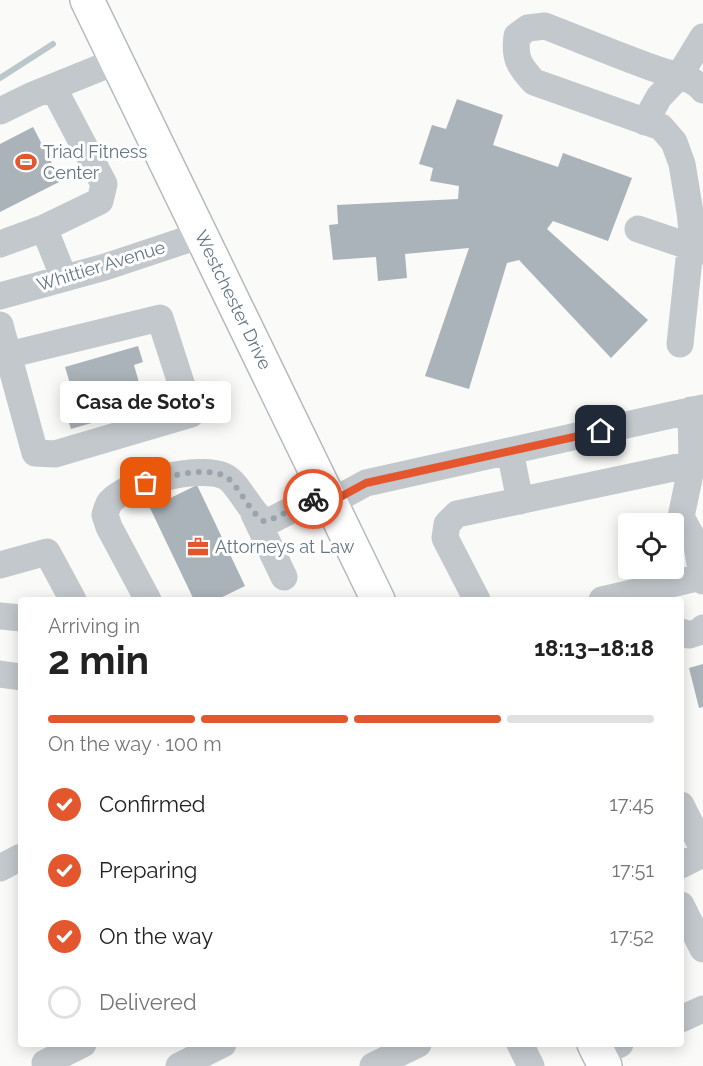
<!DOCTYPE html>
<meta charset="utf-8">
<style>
body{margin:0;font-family:Raleway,sans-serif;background:#f2f2f2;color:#222;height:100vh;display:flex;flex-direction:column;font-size:22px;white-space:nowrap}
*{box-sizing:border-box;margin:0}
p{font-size:20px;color:#767676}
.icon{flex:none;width:33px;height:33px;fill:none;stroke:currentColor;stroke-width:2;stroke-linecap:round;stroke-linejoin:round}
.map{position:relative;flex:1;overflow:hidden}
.panel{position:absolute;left:18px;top:597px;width:666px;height:450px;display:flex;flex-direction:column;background:#fff;border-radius:6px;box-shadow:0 3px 15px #0003}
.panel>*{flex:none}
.buttons{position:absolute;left:618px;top:513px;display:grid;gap:12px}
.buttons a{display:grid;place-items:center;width:66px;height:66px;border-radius:6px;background:#fff;box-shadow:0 3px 15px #0003;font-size:30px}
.pin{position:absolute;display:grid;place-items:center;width:51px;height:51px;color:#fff;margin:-26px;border-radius:12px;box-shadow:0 3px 9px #0006}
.courier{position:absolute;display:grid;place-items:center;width:60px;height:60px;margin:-30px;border:4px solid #e4572e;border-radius:50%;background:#fff;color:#222;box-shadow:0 2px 8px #0007}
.bubble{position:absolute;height:42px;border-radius:6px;background:#fff;box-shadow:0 3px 15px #0003;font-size:20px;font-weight:700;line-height:42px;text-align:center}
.overview em{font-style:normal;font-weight:700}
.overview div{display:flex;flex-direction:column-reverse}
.overview{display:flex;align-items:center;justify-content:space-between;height:102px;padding:0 30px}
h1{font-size:39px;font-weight:700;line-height:45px}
.bar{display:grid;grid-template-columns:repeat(4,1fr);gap:9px 6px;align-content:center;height:72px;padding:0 30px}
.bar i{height:8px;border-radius:4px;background:#e0e0e0}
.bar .active{background:#e4572e}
.bar p{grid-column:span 4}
ol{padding:0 30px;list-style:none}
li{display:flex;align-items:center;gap:18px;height:66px}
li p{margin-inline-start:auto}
li .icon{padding:6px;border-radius:50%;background:#e4572e;color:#fff;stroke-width:4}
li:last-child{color:#767676}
li i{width:33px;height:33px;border:3px solid #e0e0e0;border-radius:50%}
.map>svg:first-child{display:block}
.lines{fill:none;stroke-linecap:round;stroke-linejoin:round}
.stream{stroke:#bbc7cb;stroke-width:6}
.building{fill:#aab3b9}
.major-casing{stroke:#b5babe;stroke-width:36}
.minor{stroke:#c3c8cc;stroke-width:27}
.major{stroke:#fff;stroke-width:33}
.done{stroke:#99a4ac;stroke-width:6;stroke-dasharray:0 10.8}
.route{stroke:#e4572e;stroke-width:8}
.labels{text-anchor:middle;stroke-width:6;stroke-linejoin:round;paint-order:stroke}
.poi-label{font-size:18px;fill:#657683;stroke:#fff;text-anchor:start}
.street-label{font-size:18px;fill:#657683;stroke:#fff}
</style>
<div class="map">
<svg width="703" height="1066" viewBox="0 0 703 1066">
<rect width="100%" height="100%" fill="#fafaf8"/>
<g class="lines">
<path class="stream" d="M0 78 53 44"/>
</g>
<path class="building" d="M457 99 503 115 493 145 558 167 563 153 632 178 608 241 553 221 547 229 648 320 611 358 519 260 507 263 469 389 425 376 469 248 405 254 407 278 378 281 376 257 333 260 329 225 338 224 337 205 458 199 459 186 430 181 433 168 419 164 432 125 446 129Z
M33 127 61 181 0 212V144Z
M138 346 143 362 134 365 146 407 71 429 67 417 79 413 65 367Z
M197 485 245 586 216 600H194L150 508Z
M703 664V707L699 708 689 668Z"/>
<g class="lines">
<defs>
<path id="major" d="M87 0 378 600
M594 1044 605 1066"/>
</defs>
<use href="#major" class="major-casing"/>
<path class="minor" d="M0 111 33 95 117 61
M645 122 659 97 679 76 703 37
M44 228 100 201 104 184 53 87
M638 229 703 251
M0 244 44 228 64 278
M0 296 105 267 201 235
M0 325 35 453 55 454 191 414 160 318 8 355
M680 344 692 231 690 212 682 164 674 142 661 127 534 82C519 66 514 58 517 36L528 28 545 26C581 40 617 55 653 68 668 74 692 76 703 90
M691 410 692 464 681 517 697 546 703 581
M510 451 520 501
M331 502 366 483 703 408
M254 514 284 577
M0 565 47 552 73 600
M148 600 109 527 105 515C106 511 108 505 110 502 128 482 200 465 224 476 237 481 249 510 263 521H270L326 492
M477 600 445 538 447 524 457 514 692 464
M602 600 702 577
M0 616 21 618
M681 632 689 635 702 631 703 628
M0 674 21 677
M681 805 703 849
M681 865 703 854
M0 868 21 857
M681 905 703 949
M681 1019 703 1009
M520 1044 531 1066
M599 1054 620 1044
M46 1066 45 1063 83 1044
M179 1066 223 1044
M373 1066 418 1044"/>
<use href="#major" class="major"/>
</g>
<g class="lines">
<path class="done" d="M146 483C166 476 216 463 231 481 243 494 249 510 263 521L270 520 313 499"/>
<path class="route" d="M313 499 326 492 331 502 366 483 601 431"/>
</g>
<defs>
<symbol id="stadium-bare" viewBox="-9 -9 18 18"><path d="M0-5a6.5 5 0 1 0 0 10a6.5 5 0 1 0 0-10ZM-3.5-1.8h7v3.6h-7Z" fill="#e4572e" stroke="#fff" stroke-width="2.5" paint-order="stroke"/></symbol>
<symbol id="office-bare" viewBox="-9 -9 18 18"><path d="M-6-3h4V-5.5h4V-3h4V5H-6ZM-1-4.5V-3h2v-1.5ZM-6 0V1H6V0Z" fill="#e4572e" stroke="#fff" stroke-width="2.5" paint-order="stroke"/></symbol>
</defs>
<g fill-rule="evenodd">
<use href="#stadium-bare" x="11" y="147" width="30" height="30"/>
<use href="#office-bare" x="183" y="532" width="30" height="30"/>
</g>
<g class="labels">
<g class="poi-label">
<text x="43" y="158">Triad Fitness<tspan x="43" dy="21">Center</tspan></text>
<text x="215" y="553">Attorneys at Law</text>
</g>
<g class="street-label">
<text transform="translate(101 266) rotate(-17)" y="6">Whittier Avenue</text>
<text transform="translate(233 300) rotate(64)" y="6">Westchester Drive</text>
</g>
</g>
</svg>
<div class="buttons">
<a><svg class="icon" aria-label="locate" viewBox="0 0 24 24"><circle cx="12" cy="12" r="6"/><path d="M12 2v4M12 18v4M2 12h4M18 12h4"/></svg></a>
</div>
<div class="pin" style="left:146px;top:483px;background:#ea580c"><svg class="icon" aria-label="bag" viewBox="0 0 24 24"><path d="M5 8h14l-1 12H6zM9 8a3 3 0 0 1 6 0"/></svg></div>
<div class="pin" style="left:601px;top:431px;background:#1f2937"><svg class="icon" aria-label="home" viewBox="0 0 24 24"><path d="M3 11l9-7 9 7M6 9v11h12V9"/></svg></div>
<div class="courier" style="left:313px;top:499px"><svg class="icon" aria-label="bike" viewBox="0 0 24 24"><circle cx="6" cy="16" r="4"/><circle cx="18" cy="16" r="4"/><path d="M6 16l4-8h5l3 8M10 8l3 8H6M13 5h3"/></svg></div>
<div class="bubble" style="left:60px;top:381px;width:171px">Casa de Soto's</div>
<section class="panel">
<div class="overview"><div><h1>2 min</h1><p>Arriving in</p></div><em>18:13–18:18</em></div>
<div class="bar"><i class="active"></i><i class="active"></i><i class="active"></i><i></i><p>On the way · 100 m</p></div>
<ol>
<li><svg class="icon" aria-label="check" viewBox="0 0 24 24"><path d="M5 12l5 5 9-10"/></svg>Confirmed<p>17:45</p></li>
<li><svg class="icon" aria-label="check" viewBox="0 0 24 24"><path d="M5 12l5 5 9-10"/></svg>Preparing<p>17:51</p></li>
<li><svg class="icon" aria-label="check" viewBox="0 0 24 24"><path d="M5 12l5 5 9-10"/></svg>On the way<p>17:52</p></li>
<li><i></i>Delivered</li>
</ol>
</section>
</div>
